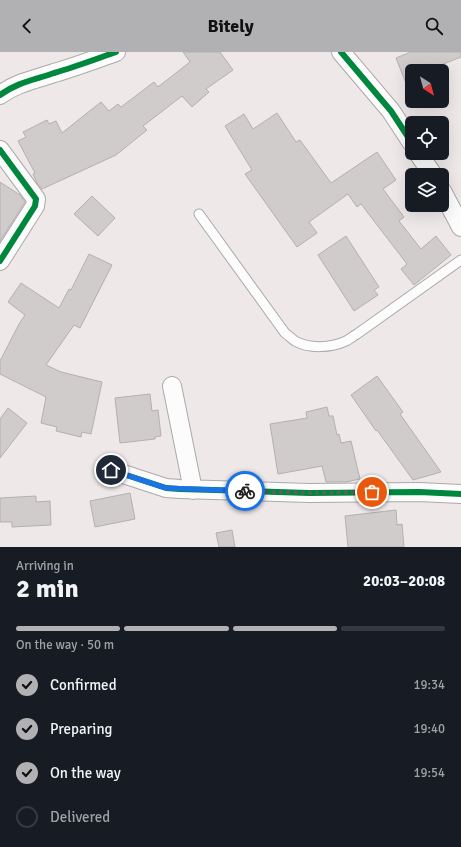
<!DOCTYPE html>
<meta charset="utf-8">
<style>
body{margin:0;font-family:Signika,sans-serif;background:#20242c;color:#f1f3f6;height:100vh;display:flex;flex-direction:column;font-size:15px;white-space:nowrap}
*{box-sizing:border-box;margin:0}
p{font-size:13px;color:#9ea1a6}
.icon{flex:none;width:22px;height:22px;fill:none;stroke:currentColor;stroke-width:2;stroke-linecap:round;stroke-linejoin:round}
.map{position:relative;height:495px;overflow:hidden}
.panel{display:flex;flex-direction:column;background:#171b24;flex:1}
.panel>*{flex:none}
.needle{width:26px;rotate:144deg}
.tools{position:absolute;left:405px;top:12px;display:grid;gap:8px}
.tools a{display:grid;place-items:center;width:44px;height:44px;border-radius:6px;background:#171b24;box-shadow:0 4px 16px #0002;font-size:20px}
.pin{position:absolute;display:grid;place-items:center;width:34px;height:34px;color:#fff;margin:-17px;border:2px solid #fff;border-radius:50%;box-shadow:0 1px 4px #0007}
.courier{position:absolute;display:grid;place-items:center;width:40px;height:40px;margin:-20px;border:3px solid #1a73e8;border-radius:50%;background:#fff;color:#222;box-shadow:0 1px 5px #0007}
.overview em{font-style:normal;font-weight:800}
.overview div{display:flex;flex-direction:column-reverse}
.overview{display:flex;align-items:center;justify-content:space-between;height:68px;padding:0 16px}
h1{font-size:26px;font-weight:800;line-height:30px}
.bar{display:grid;grid-template-columns:repeat(4,1fr);gap:6px 4px;align-content:center;height:48px;padding:0 16px}
.bar i{height:5px;border-radius:3px;background:#363941}
.bar .active{background:#b1b0b2}
.bar p{grid-column:span 4}
ol{padding:0 16px;list-style:none}
li{display:flex;align-items:center;gap:12px;height:44px}
li p{margin-inline-start:auto}
li .icon{padding:4px;border-radius:50%;background:#b1b0b2;color:#111;stroke-width:4}
li:last-child{color:#9ea1a6}
li i{width:22px;height:22px;border:2px solid #363941;border-radius:50%}
header{display:flex;justify-content:space-between;align-items:center;height:52px;padding:0 16px;background:#b1b0b2;color:#111;font-size:18px;font-weight:800}
.map>svg:first-child{display:block}
.building{fill:#d1cccc;stroke:#b5b0b0}
.lines{fill:none;stroke-linecap:round;stroke-linejoin:round}
.service-casing{stroke:#ada9a9;stroke-width:11}
.minor-casing{stroke:#ada9a9;stroke-width:20}
.service{stroke:#fcfcfc;stroke-width:9}
.minor{stroke:#fcfcfc;stroke-width:18}
.cycleway-casing{stroke:#fff;stroke-width:8}
.cycleway{stroke:#00873e;stroke-width:6}
.done{stroke:#625d5e;stroke-width:4;stroke-dasharray:0 7.2}
.route{stroke:#1a73e8;stroke-width:5}
</style>
<header><svg class="icon" aria-label="back" viewBox="0 0 24 24"><path d="M15 5l-7 7 7 7"/></svg>Bitely<svg class="icon" aria-label="search" viewBox="0 0 24 24"><circle cx="10" cy="10" r="6"/><path d="M15 15l6 6"/></svg></header>
<div class="map">
<svg width="461" height="495" viewBox="0 0 461 495">
<rect width="100%" height="100%" fill="#eee8e9"/>
<path class="building" d="M183 0H220L233 18 206 37 209 40 192 55 182 44 143 74 147 78 116 103 42 137 37 131 33 122 35 121 18 89 26 85 23 80 47 68 49 72 56 69 62 81 101 50 109 59 118 52 121 55 154 30 158 35 190 10Z
M411 0H461V5L426 19H412V44H411L396 6Z
M277 61 296 90 300 88 331 131 377 100 396 128 383 137 404 165 399 169 421 197 436 184 451 203 414 233 401 217 407 212 361 152 357 155 348 142 309 170 317 181 297 195 245 122 252 118 225 74 244 62 253 77Z
M0 130 20 143 25 150 0 189Z
M92 144 115 166 98 184 74 162Z
M346 184 379 235 374 238 378 243 354 259 318 203Z
M89 202 112 213 80 276 74 273 46 313 61 320 102 330 91 382 82 380 81 385 56 379 57 375 41 371 46 345 0 322V309L19 272 25 263 8 250 21 231 59 256 69 237 71 238Z
M377 324 403 360 400 362 441 420 413 428 377 378 376 379 351 343Z
M150 342 152 359 158 358 161 384 155 385V387L120 391 115 346Z
M327 355 329 364H333L337 383 339 382 341 391 351 389 360 427 346 430H326L322 414 278 422 270 372 307 366 306 360Z
M8 356 27 371 0 406V367Z
M130 441 135 467 95 475 90 449Z
M36 444V450L50 449 51 473 12 475V470H0V446Z
M396 458 397 473 402 472 404 495H348L345 464Z
M232 478 235 495H219L216 481Z"/>
<g class="lines">
<defs>
<path id="service" d="M199 162 285 281C288 283 291 286 295 289 309 297 331 296 346 289 350 287 353 284 357 282L461 208"/>
<path id="minor" d="M341 0 391 59 412 91
M0 43C18 30 34 28 54 21 75 15 96 7 116 0
M0 98 36 147 35 154 0 209
M418 101 433 123
M442 139 461 175
M172 334 193 438
M111 418 166 436 180 437 309 441 419 440 461 442"/>
</defs>
<use href="#service" class="service-casing"/>
<use href="#minor" class="minor-casing"/>
<use href="#service" class="service"/>
<use href="#minor" class="minor"/>
<defs>
<path id="cycleway" d="M341 0 391 59 412 91
M0 43C18 30 34 28 54 21 75 15 96 7 116 0
M0 98 36 147 35 154 0 209
M111 418 166 436 180 437 309 441 419 440 461 442"/>
</defs>
<use href="#cycleway" class="cycleway-casing"/>
<use href="#cycleway" class="cycleway"/>
</g>
<g class="lines">
<path class="done" d="M245 439 309 441 372 440"/>
<path class="route" d="M111 418 166 436 245 439"/>
</g>
</svg>
<div class="tools">
<a><svg class="needle" viewBox="-14 -14 28 28"><path d="M0-13l5 13h-10z" fill="#e53935"/><path d="M0 13l5-13h-10z" fill="#9ea1a6"/></svg></a>
<a><svg class="icon" aria-label="locate" viewBox="0 0 24 24"><circle cx="12" cy="12" r="6"/><path d="M12 2v4M12 18v4M2 12h4M18 12h4"/></svg></a>
<a><svg class="icon" aria-label="layers" viewBox="0 0 24 24"><path d="M12 4l9 5-9 5-9-5zM3 14l9 5 9-5"/></svg></a>
</div>
<div class="pin" style="left:372px;top:440px;background:#ea580c"><svg class="icon" aria-label="bag" viewBox="0 0 24 24"><path d="M5 8h14l-1 12H6zM9 8a3 3 0 0 1 6 0"/></svg></div>
<div class="pin" style="left:111px;top:418px;background:#1f2937"><svg class="icon" aria-label="home" viewBox="0 0 24 24"><path d="M3 11l9-7 9 7M6 9v11h12V9"/></svg></div>
<div class="courier" style="left:245px;top:439px"><svg class="icon" aria-label="bike" viewBox="0 0 24 24"><circle cx="6" cy="16" r="4"/><circle cx="18" cy="16" r="4"/><path d="M6 16l4-8h5l3 8M10 8l3 8H6M13 5h3"/></svg></div>
</div>
<section class="panel">
<div class="overview"><div><h1>2 min</h1><p>Arriving in</p></div><em>20:03–20:08</em></div>
<div class="bar"><i class="active"></i><i class="active"></i><i class="active"></i><i></i><p>On the way · 50 m</p></div>
<ol>
<li><svg class="icon" aria-label="check" viewBox="0 0 24 24"><path d="M5 12l5 5 9-10"/></svg>Confirmed<p>19:34</p></li>
<li><svg class="icon" aria-label="check" viewBox="0 0 24 24"><path d="M5 12l5 5 9-10"/></svg>Preparing<p>19:40</p></li>
<li><svg class="icon" aria-label="check" viewBox="0 0 24 24"><path d="M5 12l5 5 9-10"/></svg>On the way<p>19:54</p></li>
<li><i></i>Delivered</li>
</ol>
</section>
